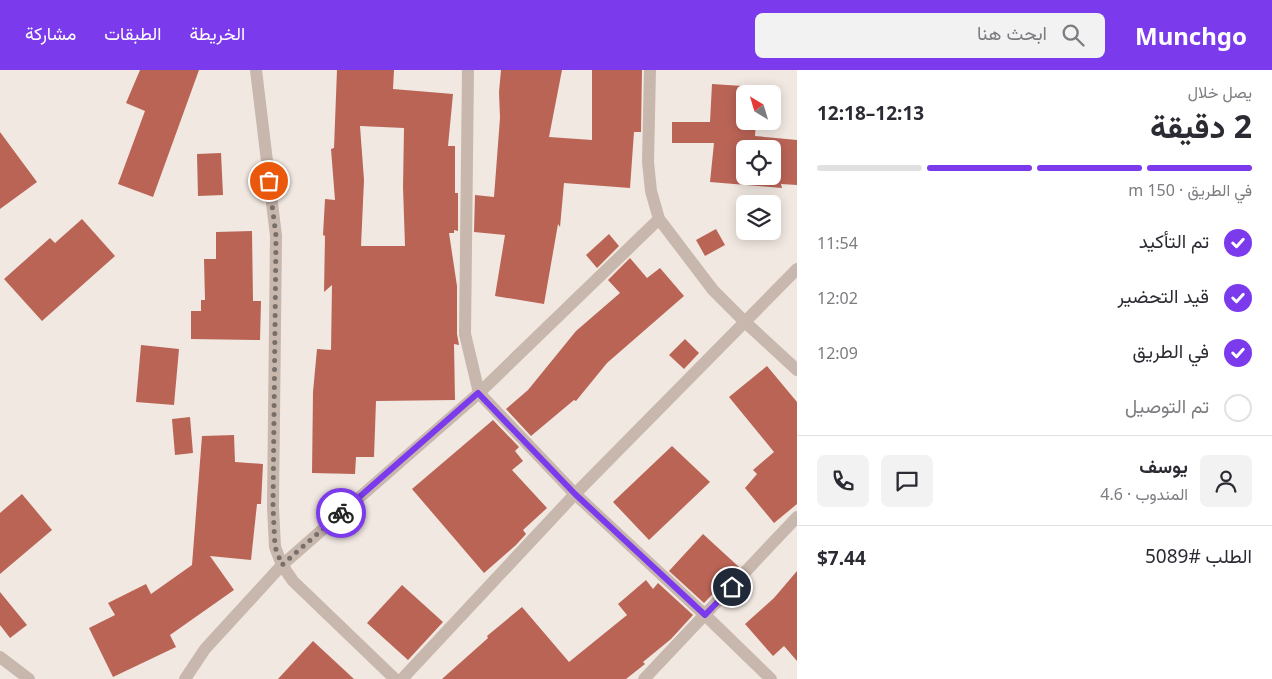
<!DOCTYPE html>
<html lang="ar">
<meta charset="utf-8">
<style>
body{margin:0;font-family:"Noto Sans",Vazirmatn,sans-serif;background:#f2f2f3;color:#2b2b33;direction:rtl;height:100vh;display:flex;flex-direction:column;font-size:19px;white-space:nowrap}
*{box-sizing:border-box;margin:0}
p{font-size:16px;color:#7c7c81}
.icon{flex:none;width:28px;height:28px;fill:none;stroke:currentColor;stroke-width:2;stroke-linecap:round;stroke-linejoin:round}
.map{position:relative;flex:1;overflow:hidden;direction:ltr}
.drawer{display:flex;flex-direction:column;background:#fff;width:475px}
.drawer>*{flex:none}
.needle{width:32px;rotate:322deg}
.fabs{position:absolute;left:736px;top:15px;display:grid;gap:10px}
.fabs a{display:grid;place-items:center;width:45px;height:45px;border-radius:8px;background:#fff;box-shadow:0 2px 12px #0003;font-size:25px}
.pin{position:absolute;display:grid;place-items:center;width:42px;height:42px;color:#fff;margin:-21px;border:2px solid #fff;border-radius:50%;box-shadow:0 1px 5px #0007}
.courier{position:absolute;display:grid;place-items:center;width:50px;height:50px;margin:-25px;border:4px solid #7c3aed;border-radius:50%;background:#fff;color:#222;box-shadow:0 1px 6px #0007}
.summary em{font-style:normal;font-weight:700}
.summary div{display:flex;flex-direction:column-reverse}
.summary{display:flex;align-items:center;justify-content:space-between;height:85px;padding:0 20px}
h1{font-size:32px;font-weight:700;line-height:38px}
.bar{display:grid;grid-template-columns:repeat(4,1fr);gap:8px 5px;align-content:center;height:60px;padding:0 20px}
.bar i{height:6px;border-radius:4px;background:#e1e1e2}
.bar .active{background:#7c3aed}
.bar p{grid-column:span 4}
.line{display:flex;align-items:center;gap:12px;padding:0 20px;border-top:1px solid #e1e1e2}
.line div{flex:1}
.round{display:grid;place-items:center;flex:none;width:52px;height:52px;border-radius:8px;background:#f2f2f3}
ol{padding:0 20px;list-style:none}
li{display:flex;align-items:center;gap:15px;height:55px}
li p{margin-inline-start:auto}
li .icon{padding:5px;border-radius:50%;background:#7c3aed;color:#fff;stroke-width:4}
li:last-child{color:#7c7c81}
li i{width:28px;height:28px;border:2px solid #e1e1e2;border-radius:50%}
header{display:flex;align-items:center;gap:30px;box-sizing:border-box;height:70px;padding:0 25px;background:#7c3aed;color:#fff}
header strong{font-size:24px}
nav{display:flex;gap:28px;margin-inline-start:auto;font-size:18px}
.search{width:350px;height:45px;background:#f2f2f3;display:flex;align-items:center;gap:12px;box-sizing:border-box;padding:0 18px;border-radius:8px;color:#7c7c81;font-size:19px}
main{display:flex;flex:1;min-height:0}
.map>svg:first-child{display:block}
.building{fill:#ba6456;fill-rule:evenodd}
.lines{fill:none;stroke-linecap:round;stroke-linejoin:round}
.minor{stroke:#c8b7ad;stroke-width:12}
.done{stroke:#786f6b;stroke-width:5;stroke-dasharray:0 9}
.route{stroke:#7c3aed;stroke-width:6}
</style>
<header>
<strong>Munchgo</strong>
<div class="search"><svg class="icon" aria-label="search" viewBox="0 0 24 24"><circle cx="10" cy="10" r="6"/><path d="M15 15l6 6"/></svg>ابحث هنا</div>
<nav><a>الخريطة</a><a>الطبقات</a><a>مشاركة</a></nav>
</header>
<main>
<section class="drawer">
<div class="summary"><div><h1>2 دقيقة</h1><p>يصل خلال</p></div><em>12:13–12:18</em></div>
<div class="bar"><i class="active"></i><i class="active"></i><i class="active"></i><i></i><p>في الطريق · 150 m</p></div>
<ol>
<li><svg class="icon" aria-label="check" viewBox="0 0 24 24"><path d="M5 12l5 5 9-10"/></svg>تم التأكيد<p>11:54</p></li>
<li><svg class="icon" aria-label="check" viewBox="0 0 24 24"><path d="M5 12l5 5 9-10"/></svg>قيد التحضير<p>12:02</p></li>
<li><svg class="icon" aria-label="check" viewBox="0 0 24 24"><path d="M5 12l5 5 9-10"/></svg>في الطريق<p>12:09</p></li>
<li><i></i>تم التوصيل</li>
</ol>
<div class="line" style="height:90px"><a class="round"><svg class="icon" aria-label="person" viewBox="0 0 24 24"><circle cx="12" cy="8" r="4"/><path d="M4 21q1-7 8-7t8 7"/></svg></a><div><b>يوسف</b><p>المندوب · 4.6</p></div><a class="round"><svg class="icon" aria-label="chat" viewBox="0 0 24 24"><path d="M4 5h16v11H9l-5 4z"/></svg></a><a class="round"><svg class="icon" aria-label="phone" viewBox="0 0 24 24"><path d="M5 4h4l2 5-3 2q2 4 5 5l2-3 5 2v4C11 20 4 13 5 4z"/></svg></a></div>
<div class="line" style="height:65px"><div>الطلب #5089</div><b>$7.44</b></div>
</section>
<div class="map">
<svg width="797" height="609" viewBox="0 0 797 609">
<rect width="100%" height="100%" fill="#f1e8e1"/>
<path class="building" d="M140 0H199L153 127 118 114 145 41 126 33Z
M337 0H394L393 19 453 24 448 76H455V123H458V161L454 160V163H449L457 216V264L459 275 454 274 455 330 376 331 374 387H356L355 404 312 403 313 322 317 279 331 280 332 215 324 222 325 166 323 165 325 129 335 130 331 79 334 78ZM360 56 404 58 403 117 405 176H361L364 110Z
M501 0H562L549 67 592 70V0H642L641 62H634L630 118 564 113 560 157 558 154 544 234 495 226 505 165 474 162 475 125 494 127 500 48 499 22Z
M712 14 758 17V24H745V51H756L755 66 797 70V115L781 114 782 118 710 112 714 73H672V52H710ZM745 79H772V106H745Z
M0 62 37 112 0 139Z
M221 83 223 125 198 126 197 84Z
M82 149 115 186 42 251 4 209 50 168 55 173Z
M716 159 725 175 705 186 696 170Z
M252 161 253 231H261L260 270 191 269V241H201V230H205L204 189H216V162Z
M609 164 619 176 597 198 586 185Z
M630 188 647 208 660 198 684 226 607 293 576 331 574 330 531 366 506 339 528 320 576 261 620 223 608 210Z
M685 269 699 283 684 299 669 285Z
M141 275 179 279 174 335 136 332Z
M767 296 797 332V434L774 453 745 418 757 404 753 400 774 382 729 327Z
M190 347 193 383 175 385 172 349Z
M493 350 519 377 515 381 523 391 512 400 547 438 523 460 526 464 516 475 484 503 412 419Z
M234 365 235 392 263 394 261 434H257L251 490 210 486 234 520 170 565 176 577 113 607 89 558 115 545 108 533 146 514 151 524 192 495 202 366Z
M672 376 710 412 649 470 613 432Z
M22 424 52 460 0 504V443Z
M703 464 739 497 704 533 669 501Z
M797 501V591L784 576 773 586 745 554 774 528Z
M646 510 653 519 658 513 693 545 671 569 643 592 645 594 626 609H442L488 568 487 566 522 537 569 592 627 545 618 534Z
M402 515 443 552 408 590 367 553Z
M0 522 27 555 10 568 0 555Z
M313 571 354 609H278Z"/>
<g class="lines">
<path class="minor" d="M256 0 276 166 273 437 275 477 282 495 293 511 395 609
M468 0 465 264 479 323 575 424 705 545 771 609
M650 0 648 92 651 121 659 149 713 220 745 252 797 300
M0 587 29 609
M185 609 205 579 282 495 479 323 659 149
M402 609 575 424 797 199
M644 609 797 447"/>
</g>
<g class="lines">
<path class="done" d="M269 111 276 166 273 437 275 477 282 495 341 443"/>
<path class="route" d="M341 443 478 323 575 424 705 545 732 517"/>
</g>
</svg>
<div class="fabs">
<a><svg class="needle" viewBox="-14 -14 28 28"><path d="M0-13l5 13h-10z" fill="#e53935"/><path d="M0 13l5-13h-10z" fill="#7c7c81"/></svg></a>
<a><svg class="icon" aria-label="locate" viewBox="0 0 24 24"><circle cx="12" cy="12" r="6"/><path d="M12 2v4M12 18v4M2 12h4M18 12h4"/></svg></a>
<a><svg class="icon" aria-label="layers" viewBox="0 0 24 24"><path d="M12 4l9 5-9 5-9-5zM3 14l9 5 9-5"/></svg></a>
</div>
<div class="pin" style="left:269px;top:111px;background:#ea580c"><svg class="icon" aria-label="bag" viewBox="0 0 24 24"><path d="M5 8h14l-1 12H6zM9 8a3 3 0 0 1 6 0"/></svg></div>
<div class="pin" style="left:732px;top:517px;background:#1f2937"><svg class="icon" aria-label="home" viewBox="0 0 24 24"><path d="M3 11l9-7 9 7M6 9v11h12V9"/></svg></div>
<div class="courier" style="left:341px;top:443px"><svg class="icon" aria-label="bike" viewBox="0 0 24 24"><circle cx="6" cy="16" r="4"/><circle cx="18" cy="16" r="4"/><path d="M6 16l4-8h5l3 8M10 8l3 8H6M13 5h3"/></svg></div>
</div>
</main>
